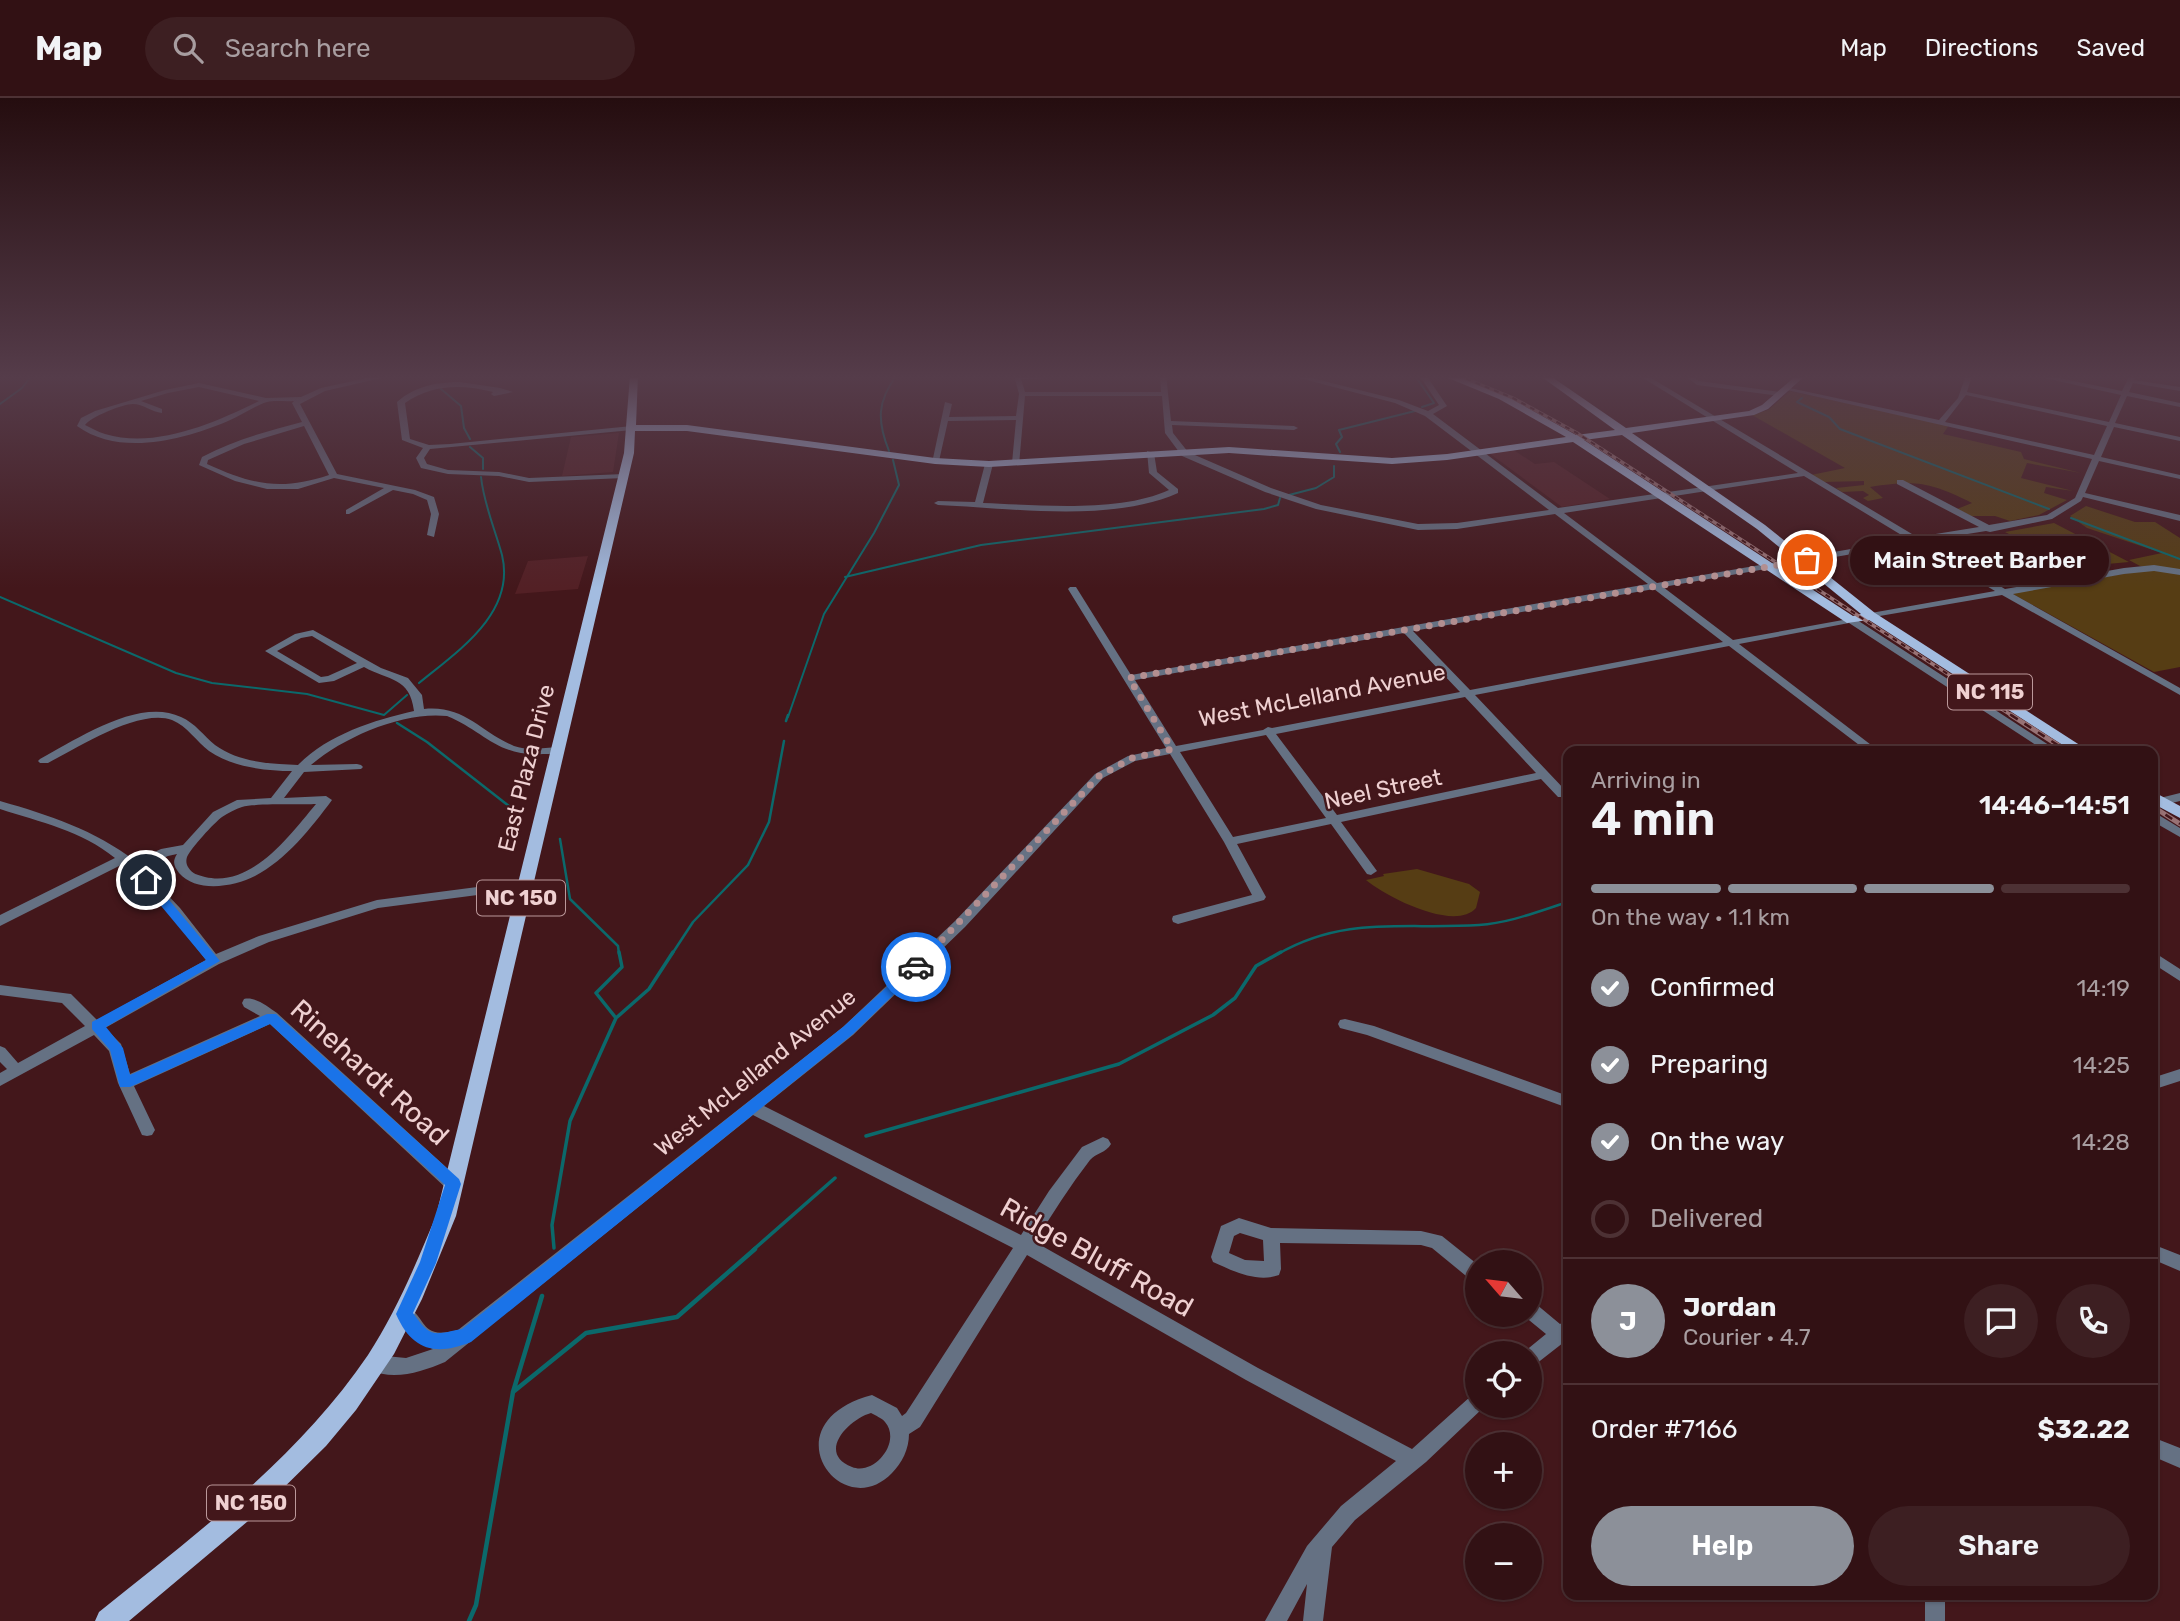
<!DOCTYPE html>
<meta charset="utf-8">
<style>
body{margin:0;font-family:Rubik,sans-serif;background:#3d1f22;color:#f1f3f6;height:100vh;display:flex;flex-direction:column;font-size:26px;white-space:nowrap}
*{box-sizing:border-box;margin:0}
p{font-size:23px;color:#a89da0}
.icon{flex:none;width:38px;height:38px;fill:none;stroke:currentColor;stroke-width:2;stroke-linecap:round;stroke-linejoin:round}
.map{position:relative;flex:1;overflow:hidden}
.drawer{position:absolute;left:1563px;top:648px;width:595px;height:854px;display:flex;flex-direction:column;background:#321114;border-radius:14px;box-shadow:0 2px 5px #0004,0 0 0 2px #4d3134}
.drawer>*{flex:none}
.needle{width:46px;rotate:298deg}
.controls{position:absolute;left:1465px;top:1152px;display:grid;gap:14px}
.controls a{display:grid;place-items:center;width:77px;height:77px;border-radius:50%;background:#321114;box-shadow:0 2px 5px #0004,0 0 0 2px #4d3134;font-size:35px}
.pin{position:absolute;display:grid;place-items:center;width:60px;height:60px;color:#fff;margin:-30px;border:4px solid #fff;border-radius:50%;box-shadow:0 2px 7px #0007}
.courier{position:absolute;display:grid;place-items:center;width:70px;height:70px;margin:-35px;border:5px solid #1a73e8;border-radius:50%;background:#fff;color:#222;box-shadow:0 2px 9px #0007}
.bubble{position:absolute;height:49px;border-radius:24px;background:#321114;box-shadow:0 2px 5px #0004,0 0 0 2px #4d3134;font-size:23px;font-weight:600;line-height:49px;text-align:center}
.headline em{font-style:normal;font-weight:600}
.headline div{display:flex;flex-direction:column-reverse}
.headline{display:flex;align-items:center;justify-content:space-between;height:119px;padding:0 28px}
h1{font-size:46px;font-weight:600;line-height:52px}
.bar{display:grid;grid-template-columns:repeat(4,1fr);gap:10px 7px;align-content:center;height:84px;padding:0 28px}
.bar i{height:9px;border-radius:5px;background:#4d3134}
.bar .selected{background:#8c9099}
.bar p{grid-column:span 4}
.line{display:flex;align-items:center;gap:18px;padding:0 28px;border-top:2px solid #4d3134}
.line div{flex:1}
.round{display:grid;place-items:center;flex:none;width:74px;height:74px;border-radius:37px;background:#3d1f22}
ol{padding:0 28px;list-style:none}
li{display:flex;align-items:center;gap:21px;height:77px}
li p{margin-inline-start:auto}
li .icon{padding:7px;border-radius:50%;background:#8c9099;color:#fff;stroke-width:4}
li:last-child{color:#a89da0}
li i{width:38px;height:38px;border:4px solid #4d3134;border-radius:50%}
.action{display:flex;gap:14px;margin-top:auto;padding:14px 28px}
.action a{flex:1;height:80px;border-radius:42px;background:#8c9099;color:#fff;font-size:28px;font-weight:600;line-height:80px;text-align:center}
.action a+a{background:#3d1f22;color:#f1f3f6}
header{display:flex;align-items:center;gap:42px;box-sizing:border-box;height:98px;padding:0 35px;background:#321114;border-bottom:2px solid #4d3134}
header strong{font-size:33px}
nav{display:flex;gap:38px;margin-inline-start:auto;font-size:24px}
.search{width:490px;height:63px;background:#3d1f22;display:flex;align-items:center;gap:18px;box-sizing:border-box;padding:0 24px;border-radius:38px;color:#a89da0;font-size:26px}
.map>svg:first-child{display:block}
.built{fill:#532025}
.green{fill:#563d14}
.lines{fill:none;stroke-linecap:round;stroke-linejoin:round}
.stream-far3{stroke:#0b696b;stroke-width:2}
.stream-far2{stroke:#0b696b;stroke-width:2.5}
.stream-far1{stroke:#0b696b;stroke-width:3.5}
.stream{stroke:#0b696b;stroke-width:4.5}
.minor{fill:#657183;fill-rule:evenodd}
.major{fill:#a3bce0;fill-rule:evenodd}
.rail-far1-casing{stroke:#987275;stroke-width:3.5}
.rail-casing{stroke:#987275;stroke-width:5}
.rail-far1{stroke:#43171b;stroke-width:2;stroke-dasharray:5;stroke-linecap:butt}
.rail{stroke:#43171b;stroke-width:2.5;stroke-dasharray:8;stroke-linecap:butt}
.route{fill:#1a73e8}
.done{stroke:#b38f91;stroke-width:7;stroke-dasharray:0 12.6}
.labels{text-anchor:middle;stroke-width:5;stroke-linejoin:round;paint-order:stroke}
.shield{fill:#43171b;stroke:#bb989a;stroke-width:2}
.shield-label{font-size:21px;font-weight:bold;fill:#efd0d1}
.street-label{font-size:23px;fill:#efd0d1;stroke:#43171b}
.near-street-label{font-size:28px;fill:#efd0d1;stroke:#43171b}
</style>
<header>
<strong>Map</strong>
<div class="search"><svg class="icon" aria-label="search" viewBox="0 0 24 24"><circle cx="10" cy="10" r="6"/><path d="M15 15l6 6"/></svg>Search here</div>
<nav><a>Map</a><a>Directions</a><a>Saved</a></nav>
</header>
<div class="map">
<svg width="2180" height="1523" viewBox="0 0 2180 1523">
<rect width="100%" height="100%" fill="#43171b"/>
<path class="built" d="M619 335 613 374 562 378 571 339Z
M1512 351 1535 366 1554 364 1610 401 1562 409 1489 355Z
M588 458 578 491 515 496 528 463Z"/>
<path class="green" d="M1790 293 1949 327 1943 336 2021 354 2024 361 2081 375 2027 365 2021 380 2073 393 2046 389 2044 395 2067 402 2039 417 2010 423 1995 418H1971L1957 411 1972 405C1929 384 1917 382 1870 389L1883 400 1868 403 1863 400 1869 397 1863 393 1842 394 1836 390 1864 387V383L1823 384 1811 377 1845 370 1752 317 1768 312Z
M2086 408 2135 424H2155L2180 440V472L2140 468 2129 462 2162 455 2087 430 2070 418Z
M2054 425 2129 464 2074 469 2005 434Z
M2158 472 2180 476V569L2154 574 2011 495 2140 473Z
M1417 771 1469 786 1480 794 1476 810C1455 834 1386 799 1366 782L1384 778 1383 776Z"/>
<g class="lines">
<path class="stream-far3" d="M1418 282 1434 305 1422 309
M441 291 461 308 464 330 470 341
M1802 300 1797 304 1829 319 1840 331 2049 411
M0 306 22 290 32 277
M470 349 483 360V371
M889 353C877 323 877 303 897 277
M1340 354 1336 346 1342 339 1339 332 1415 313
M1289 397 1316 390 1334 379V368
M2071 420 2180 461
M845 479 981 447 1264 411 1278 407 1280 400
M0 499 176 575 212 585 307 596 384 617 407 597
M419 585C458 553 516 515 502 457 495 431 484 407 481 379
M788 619 824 516 874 435 899 387 893 362"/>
<path class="stream-far2" d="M786 623 788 617
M397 625 427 644 519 716
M560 741 570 801 618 848 619 856
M672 856 693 824 748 767 769 724 784 643
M1278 856C1346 817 1405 832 1479 827 1510 825 1539 813 1568 804"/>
<path class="stream-far1" d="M616 920 596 895 622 869 619 854
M866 1038 1119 966 1213 917 1235 900 1256 868 1281 854
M554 1150 552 1127 570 1023 616 920 649 891 673 854
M753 1152 835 1080"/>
<path class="stream" d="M513 1294 586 1235 677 1219 755 1151
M469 1523 476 1507 513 1294 542 1198"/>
<path class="minor" d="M380 277H394L325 293 300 306 337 376 415 392 434 399 439 416 434 439 427 437 431 416 427 402 413 396 393 392 349 416H346V412L384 390 334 380 298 391H267L235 383 199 367 202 359C234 342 268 333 302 324L292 305 294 303C286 304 275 302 267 304 254 308 241 318 228 323 183 342 120 359 77 328L81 320 95 313 165 292 199 285 266 300 301 299 321 290ZM199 289 259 303C214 325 156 351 105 336 98 334 92 330 85 327 91 319 122 306 133 306 143 306 152 314 162 315V311L141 303 168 295ZM304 328 329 377C281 393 253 387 207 366L208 362 244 346Z
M1014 277H1093L1090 279 1021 281 1025 294H1161L1160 277H1166L1171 323 1294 328 1298 330 1294 332 1172 327 1173 335 1188 354 1271 390 1321 407 1418 426 1457 425 1549 412 1425 318 1395 305 1288 277H1300L1399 302 1428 313 1439 307 1419 277H1426L1447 308 1433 316 1558 410 1798 375 1638 277H1646L1917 439 1979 429 1897 386V382H1903L1989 427 2047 417 2075 400 2092 361 1787 292 1784 290 1785 289 1939 322 1958 300 1966 277H1972L1967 294 2109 324 2121 297 2031 277H2045L2122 293 2130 277H2136L2134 282 2180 289V293L2133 285 2129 294 2180 305V309L2127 298 2115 325 2180 339V343L2114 329 2101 359 2180 377V381L2099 363 2085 395 2180 417V423L2083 399 2081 403 2052 421 1990 434 1986 433 1924 443 2005 491 2124 470 2154 467 2180 471V477L2154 473 2124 476 2013 496 2180 590V597L2002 497 1868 520V516L1871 515 1995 493 1915 445 1663 489 1733 542 1854 520 2058 653H2045L1849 525 1739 546 1879 653H1867L1729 548 1475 597 1566 693 1568 696 1566 699H1558L1541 681 1341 724 1377 773 1371 777 1367 776 1331 726 1237 746 1266 799 1264 802 1178 826 1173 824 1172 821 1173 818 1252 797 1224 744 1170 656 1135 663 1103 680 965 829 853 937 764 1008 1021 1137 1049 1093 1082 1049 1103 1039 1108 1041 1111 1046C1106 1055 1096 1055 1090 1062 1070 1088 1052 1116 1035 1144L1258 1270 1412 1351 1471 1298 1477 1295V1307H1485L1483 1310 1426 1364 1355 1422 1332 1449 1323 1523H1303L1307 1486 1287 1523H1265L1307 1448 1341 1408 1396 1363 1246 1282 1027 1157 920 1329 909 1336C909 1351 902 1365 892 1375 841 1428 767 1325 872 1297L897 1310 902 1318 906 1315 1013 1150 753 1017 445 1264C421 1274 395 1283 369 1272L366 1266 369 1260 375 1257 406 1260 433 1251C416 1244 403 1234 395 1216L398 1210 404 1208C429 1217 417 1243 458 1232L843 929 955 823 1095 676 1128 658 1166 650 1068 491 1070 489H1076L1131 577 1648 486 1555 416 1457 431 1418 432 1316 411 1265 394 1182 358 1165 335 1162 298H1025L1019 367 1012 365 1016 322 948 323 939 363 932 365 945 304 952 306 949 319 1016 318 1019 296ZM1966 297 2107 328 2094 357 1945 324ZM1804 378 1908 441 1657 485 1564 415ZM1654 491 1723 544 1470 592 1413 533ZM1404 535 1460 594 1272 630 1268 629 1263 632 1176 648 1135 582ZM1465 599 1536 675 1337 717 1276 636ZM1266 637 1326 720 1233 739 1180 654ZM871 1315C876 1318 882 1320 885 1324 902 1344 874 1378 852 1369 816 1355 849 1321 871 1315Z
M1684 277H1691L1699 283 1780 294 1783 296 1780 298 1697 287Z
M460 284 500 290 513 294 494 298 491 296 493 294C462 286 432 286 405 305L410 341 429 347 450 346 632 328 636 330 632 332 430 351 424 360 427 366 448 372 499 374 529 380 624 376 628 378 624 380 529 384 499 378 448 376 421 370 416 360 423 350 402 342 397 304C415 288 437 284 460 284Z
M1147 353 1154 355 1157 374 1178 391V395C1112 425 1010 410 938 407L934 405 938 403 975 404 985 366 989 364 993 366 983 405C1039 407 1119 415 1169 392L1149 375Z
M313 532 381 570 408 580 422 597 424 611C465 607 480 634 514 648 528 653 544 650 558 649L564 652C558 656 550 656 543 656 497 659 484 633 447 618 404 613 343 639 311 667L357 666 361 667 363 669 361 671 304 674 284 700 326 698 332 702C312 729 286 762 255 778 234 789 196 795 179 775 174 768 172 764 177 756L168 758 142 770 180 810 216 856 259 838 377 802 524 783 530 787 524 791 378 810 269 844 219 866 105 930 121 946 130 976 260 918 244 909 242 905 244 901C255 898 268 909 277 915L459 1081 461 1086 459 1091 453 1093 447 1091 270 926 134 988 155 1032 152 1037 147 1038 142 1037 118 985 109 953 94 937 0 988V975L7 971 0 964V948L5 950 18 965 85 928 62 905 0 897V887L71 896 97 922 206 862 157 800 123 766 0 828V817L115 760C82 733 40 724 0 711V703C49 717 95 732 135 763L161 751 183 747 213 714 237 702 271 700 292 673C265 673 232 669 209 653 197 644 187 628 172 622 139 610 77 650 48 665H40L38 663 40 661C77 641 139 599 181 619 195 625 204 638 215 647 238 664 270 666 298 667 327 637 374 622 414 613 410 579 389 583 364 569L334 583 319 585 265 553 295 536ZM312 538 357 565 328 578 321 579 277 553 301 540ZM316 706C290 737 252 790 205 779 198 777 192 776 188 769 186 766 186 762 187 759 191 750 214 725 222 719 228 715 236 711 242 709 256 705 299 707 316 706Z
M2180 695V703L2152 710V702Z
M2152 713 2180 730V739L2152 723Z
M2152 853 2180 871V883L2152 865Z
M1345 921 1374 928 1568 998V1010L1367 937 1340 930 1338 926 1340 922Z
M2180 971V983L2152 992V980Z
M1239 1120 1271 1130 1421 1133 1442 1138 1477 1166V1184L1471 1182 1432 1150 1421 1147 1280 1145 1281 1171 1279 1177C1257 1185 1233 1173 1213 1164L1211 1159 1221 1128ZM1240 1135 1263 1142 1264 1163 1245 1162 1229 1155 1234 1138Z
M2152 1146 2180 1157V1173L2152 1161Z
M1530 1204 1536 1206 1560 1226 1568 1222V1241L1536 1266 1530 1269V1255L1524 1254 1546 1236 1524 1218 1523 1216H1530Z
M2152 1339 2180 1350V1370L2152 1358Z
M1925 1496H1945V1523H1925Z"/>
<path class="major" d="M630 277H638L636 327H687L935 360 989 363 1229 349 1392 360 1447 356 1566 339 1499 301 1441 277H1453L1505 297 1576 337 1615 332 1539 277H1549L1626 330 1749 313 1762 307 1797 277H1806L1768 311 1754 317 1632 335 1765 427 1875 515 2089 653H2072L1869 522 1847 525 1573 344 1447 362 1392 366 1229 355 989 369 935 366 687 333H635L634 355 456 1118 422 1201 394 1256 356 1312 326 1348 260 1413 129 1523H95L99 1514C195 1437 298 1360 368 1257 396 1214 416 1166 436 1118L624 355ZM1622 337 1757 431 1861 516 1853 518 1584 342Z
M2152 693 2180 708V720L2152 705Z"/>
<defs>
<path id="rail-far1" d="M1457 277 1513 300 1577 335 2014 619"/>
<path id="rail" d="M2011 617 2067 653
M2152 708 2180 726"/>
</defs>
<use href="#rail-far1" class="rail-far1-casing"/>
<use href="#rail" class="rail-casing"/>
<use href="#rail-far1" class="rail-far1"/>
<use href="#rail" class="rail"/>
</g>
<linearGradient id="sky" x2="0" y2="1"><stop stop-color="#250d0f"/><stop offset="0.57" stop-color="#553c4a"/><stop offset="1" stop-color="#553c4a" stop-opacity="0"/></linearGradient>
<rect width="2180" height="490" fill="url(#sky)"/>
<path class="route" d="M142 779H150L220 863 106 929 123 950 130 977 267 916H276L459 1081 461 1086 436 1165 413 1215C431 1240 432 1237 462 1231L843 929 912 866H920L922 869 853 936 471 1244C436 1258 412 1253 396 1216L420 1164 445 1087 270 926 130 989H120L110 952 92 931V924L206 862 142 785Z"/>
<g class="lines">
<path class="done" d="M916 869 1099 678 1132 660 1172 651 1129 580 1807 462"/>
</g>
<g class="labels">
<g class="shield">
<rect x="1948" y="576.5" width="84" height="35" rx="5"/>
<rect x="477" y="782.5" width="88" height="35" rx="5"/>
<rect x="207" y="1387.5" width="88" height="35" rx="5"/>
</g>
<g class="shield-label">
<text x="1990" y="601">NC 115</text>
<text x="521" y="807">NC 150</text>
<text x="251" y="1412">NC 150</text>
</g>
<g class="street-label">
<text transform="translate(1322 597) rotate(-11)" y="8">West McLelland Avenue</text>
<text transform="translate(526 670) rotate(-76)" y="8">East Plaza Drive</text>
<text transform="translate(1383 691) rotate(-12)" y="8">Neel Street</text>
<text transform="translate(755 974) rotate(-39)" y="8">West McLelland Avenue</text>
</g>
<g class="near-street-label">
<text transform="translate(370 974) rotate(42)" y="10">Rinehardt Road</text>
<text transform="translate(1097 1159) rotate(29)" y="10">Ridge Bluff Road</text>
</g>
</g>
</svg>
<div class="controls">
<a><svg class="needle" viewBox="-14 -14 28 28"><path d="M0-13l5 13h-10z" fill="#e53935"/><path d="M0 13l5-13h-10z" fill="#a89da0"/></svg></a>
<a><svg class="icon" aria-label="locate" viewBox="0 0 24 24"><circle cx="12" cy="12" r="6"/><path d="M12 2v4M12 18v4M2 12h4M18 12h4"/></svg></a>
<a>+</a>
<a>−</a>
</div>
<div class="pin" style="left:1807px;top:462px;background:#ea580c"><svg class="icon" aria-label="bag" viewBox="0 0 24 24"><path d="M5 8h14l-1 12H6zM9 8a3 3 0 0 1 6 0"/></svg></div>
<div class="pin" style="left:146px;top:782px;background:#1f2937"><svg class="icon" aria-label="home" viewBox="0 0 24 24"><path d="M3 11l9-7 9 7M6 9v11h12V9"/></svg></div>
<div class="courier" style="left:916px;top:869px"><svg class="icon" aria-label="car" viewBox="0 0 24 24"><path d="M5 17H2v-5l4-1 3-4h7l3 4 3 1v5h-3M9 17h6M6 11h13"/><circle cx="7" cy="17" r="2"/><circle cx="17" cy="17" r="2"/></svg></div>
<div class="bubble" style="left:1850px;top:438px;width:259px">Main Street Barber</div>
<section class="drawer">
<div class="headline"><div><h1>4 min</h1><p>Arriving in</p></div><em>14:46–14:51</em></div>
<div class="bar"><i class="selected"></i><i class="selected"></i><i class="selected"></i><i></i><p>On the way · 1.1 km</p></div>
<ol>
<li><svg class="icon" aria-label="check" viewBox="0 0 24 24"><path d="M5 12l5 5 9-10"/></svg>Confirmed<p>14:19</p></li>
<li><svg class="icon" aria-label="check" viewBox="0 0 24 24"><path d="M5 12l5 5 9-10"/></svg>Preparing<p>14:25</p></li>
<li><svg class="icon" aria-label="check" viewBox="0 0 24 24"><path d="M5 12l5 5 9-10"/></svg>On the way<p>14:28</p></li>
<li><i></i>Delivered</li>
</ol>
<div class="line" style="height:126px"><b class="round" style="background:#8c9099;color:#fff">J</b><div><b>Jordan</b><p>Courier · 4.7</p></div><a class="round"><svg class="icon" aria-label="chat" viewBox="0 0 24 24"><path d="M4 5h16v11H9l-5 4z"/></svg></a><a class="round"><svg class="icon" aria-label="phone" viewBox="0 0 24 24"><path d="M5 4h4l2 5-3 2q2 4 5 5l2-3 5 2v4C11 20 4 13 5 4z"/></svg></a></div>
<div class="line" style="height:91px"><div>Order #7166</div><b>$32.22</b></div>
<div class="action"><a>Help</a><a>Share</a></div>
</section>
</div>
